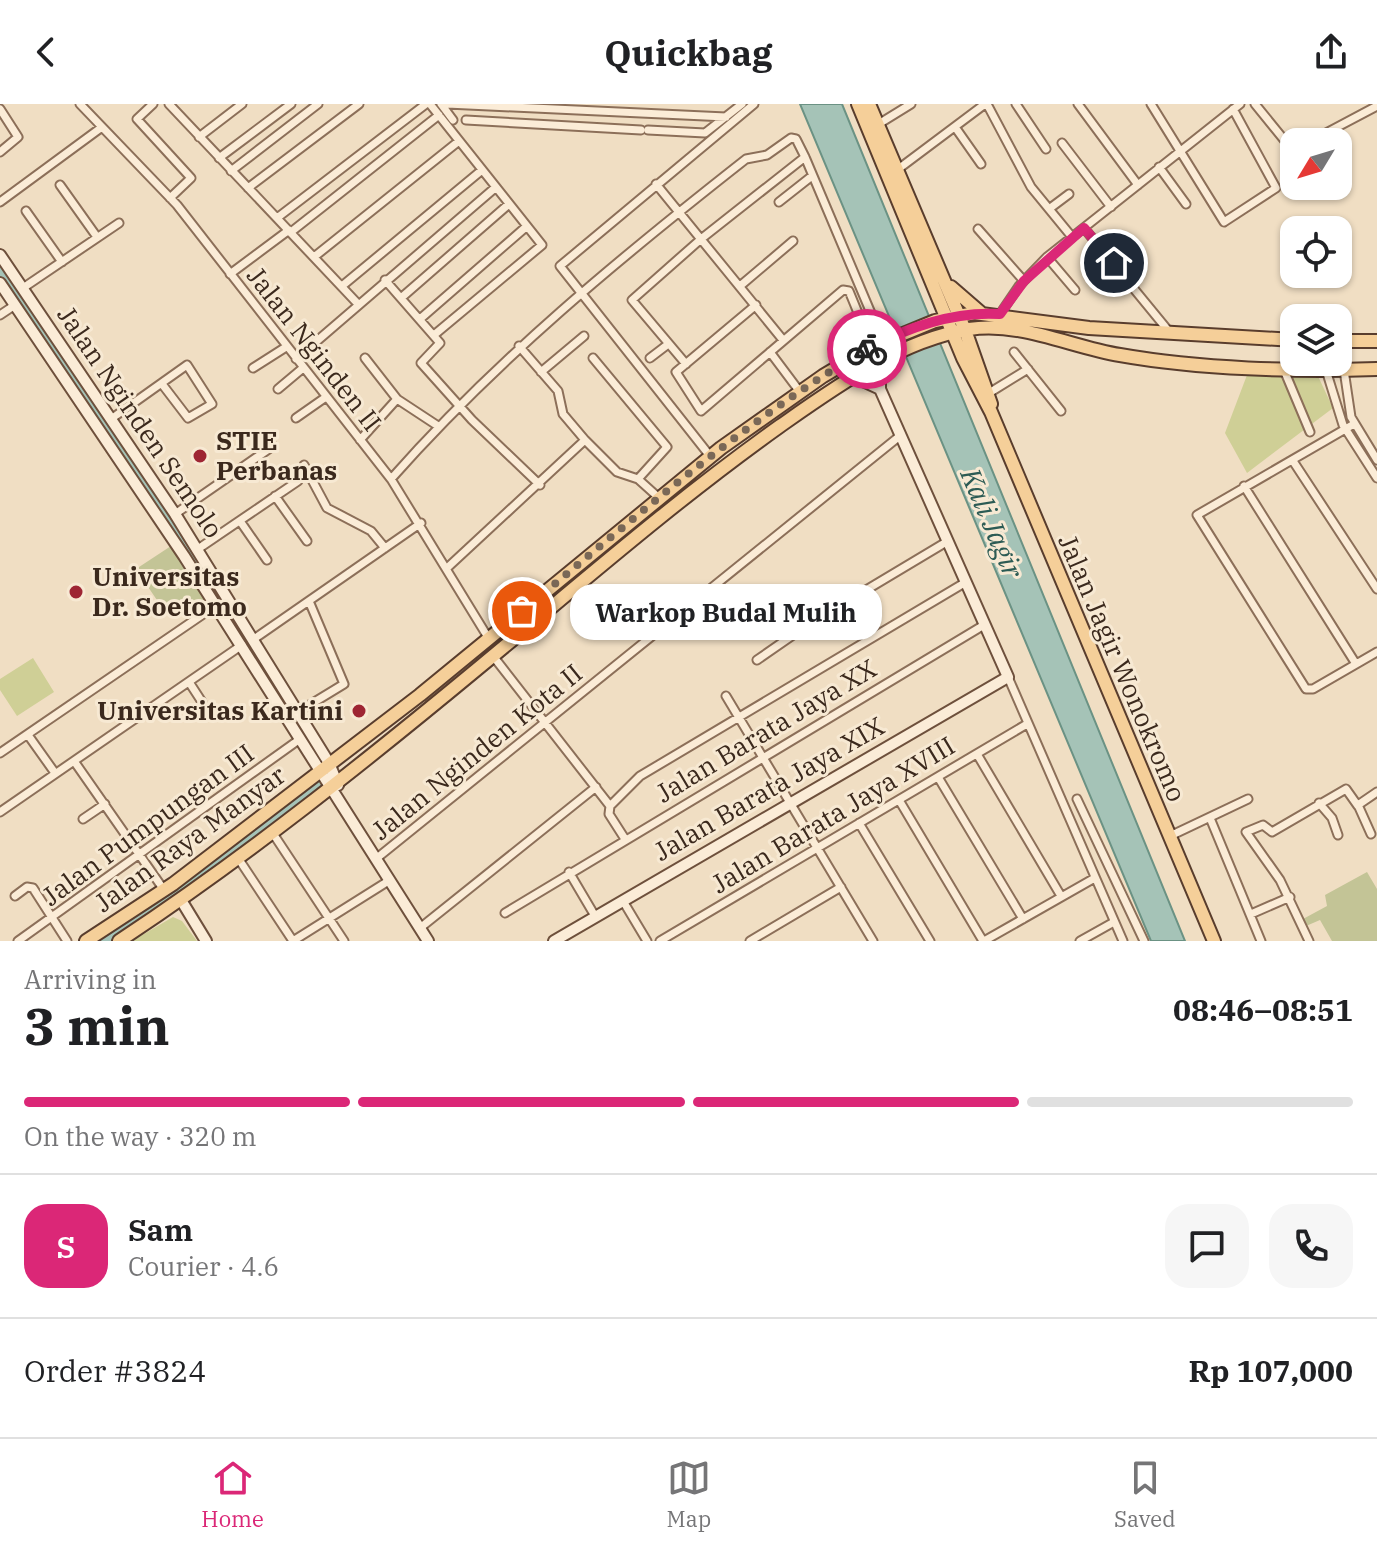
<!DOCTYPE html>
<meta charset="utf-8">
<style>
body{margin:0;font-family:"IBM Plex Serif",serif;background:#f6f6f6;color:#202124;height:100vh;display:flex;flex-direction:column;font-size:30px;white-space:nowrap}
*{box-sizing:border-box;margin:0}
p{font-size:26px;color:#757577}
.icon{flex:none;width:44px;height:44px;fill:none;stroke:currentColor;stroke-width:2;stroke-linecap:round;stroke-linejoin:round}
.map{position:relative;height:837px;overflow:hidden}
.side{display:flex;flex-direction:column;background:#fff;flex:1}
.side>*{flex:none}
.needle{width:52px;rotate:232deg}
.buttons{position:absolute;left:1280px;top:24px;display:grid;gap:16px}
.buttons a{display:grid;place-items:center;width:72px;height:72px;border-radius:16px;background:#fff;box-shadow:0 2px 6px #0004;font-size:40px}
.pin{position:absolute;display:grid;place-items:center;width:68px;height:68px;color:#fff;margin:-34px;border:4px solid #fff;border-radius:50%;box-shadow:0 2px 8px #0007}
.courier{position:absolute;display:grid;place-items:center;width:80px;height:80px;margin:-40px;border:6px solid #db2777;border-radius:50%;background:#fff;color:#222;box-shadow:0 2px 10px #0007}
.bubble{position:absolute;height:56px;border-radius:24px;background:#fff;box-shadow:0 2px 6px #0004;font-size:26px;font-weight:800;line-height:56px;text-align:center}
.summary em{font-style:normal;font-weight:800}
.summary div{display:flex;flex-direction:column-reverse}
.summary{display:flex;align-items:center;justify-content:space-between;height:136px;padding:0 24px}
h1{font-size:52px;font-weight:800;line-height:60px}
.bar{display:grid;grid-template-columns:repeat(4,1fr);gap:12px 8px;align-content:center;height:96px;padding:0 24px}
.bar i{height:10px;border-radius:6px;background:#e0e0e0}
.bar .active{background:#db2777}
.bar p{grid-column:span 4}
.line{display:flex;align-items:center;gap:20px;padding:0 24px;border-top:2px solid #e0e0e0}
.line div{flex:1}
.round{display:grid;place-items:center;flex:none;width:84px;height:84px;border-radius:24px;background:#f6f6f6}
header{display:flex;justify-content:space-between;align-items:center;height:104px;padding:0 24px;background:#fff;font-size:36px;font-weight:800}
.dock{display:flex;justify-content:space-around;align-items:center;height:112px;border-top:2px solid #e0e0e0;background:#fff;font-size:22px;color:#757577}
.dock a{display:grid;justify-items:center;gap:4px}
.dock .active{color:#db2777}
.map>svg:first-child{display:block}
.green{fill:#cfcf96}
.cemetery{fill:#c3c496}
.water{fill:#a5c3b7;stroke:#6b9284;stroke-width:2}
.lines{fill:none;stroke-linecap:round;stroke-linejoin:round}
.river{stroke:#a5c3b7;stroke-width:12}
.street-casing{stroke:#8c6f59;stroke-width:11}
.secondary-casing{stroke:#6e503c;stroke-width:14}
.primary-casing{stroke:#593d2d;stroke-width:16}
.street{stroke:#fbecd7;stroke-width:7}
.secondary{stroke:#fbecd7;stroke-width:10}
.primary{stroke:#f5cf99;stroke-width:12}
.done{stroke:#7a6857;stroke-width:8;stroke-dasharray:0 14.4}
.route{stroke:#db2777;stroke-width:10}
.poi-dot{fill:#9e2533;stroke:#f7e9d3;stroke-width:3}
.labels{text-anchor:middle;stroke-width:6;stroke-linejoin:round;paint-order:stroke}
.street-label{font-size:26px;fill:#3b291d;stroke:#f7e9d3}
.poi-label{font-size:26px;font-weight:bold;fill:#3b291d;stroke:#f7e9d3;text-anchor:start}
.water-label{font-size:28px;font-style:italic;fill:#2c5b54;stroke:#f7e9d3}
</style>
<header><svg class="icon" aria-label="back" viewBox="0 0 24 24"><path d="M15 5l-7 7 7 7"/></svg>Quickbag<svg class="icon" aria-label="share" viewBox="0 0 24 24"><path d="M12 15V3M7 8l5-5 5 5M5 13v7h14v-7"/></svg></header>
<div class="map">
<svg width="1377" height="837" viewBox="0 0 1377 837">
<rect width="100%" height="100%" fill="#f0dec3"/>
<path class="green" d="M1317 270 1333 304 1247 369 1225 329 1247 271Z
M33 554 54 588 17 612 0 586V575Z
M173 813 182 817 197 837H132Z"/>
<path class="cemetery" d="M171 442 211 502 191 515 182 501 167 511 136 465Z
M1367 768 1377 785V837H1332L1320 816 1306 822 1303 815 1327 802 1325 791Z"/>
<path class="water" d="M800 0H842L1185 837H1151Z"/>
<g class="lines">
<path class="river" d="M0 164 155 389 261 557
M103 837 252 732 331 667"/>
<defs>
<path id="street" d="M80 0 177 101 391 375 489 535
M153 0 137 15 191 74 170 94
M169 0 358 200
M430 0 542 141 434 231
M441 0 453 16
M447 0 726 13
M987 0 1031 83 1072 133
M1016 0 1046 45
M1078 0 1138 81
M1151 0 1224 118 1276 84 1233 5
M1255 0 1294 48
M0 5 18 33 0 48
M466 16 641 26
M877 21 911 0
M955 23 981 60
M648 26 705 29 742 0
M199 33 242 0
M1309 38 1377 2
M1062 39 1111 103
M219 54 291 0
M1159 63 1186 100
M897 66 985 0
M231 67 318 0
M656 80 783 236
M60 81 97 133
M248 84 359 0
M0 98 102 23
M779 98 812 72
M1049 105 1069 90
M26 107 62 158
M277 114 426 0
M1084 124 1171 230
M978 125 1024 177
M291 128 439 11
M314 153 459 37
M1047 153 1075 186
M230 170 289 126
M385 176 440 239 421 259 472 316 540 381
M342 182 482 66
M740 182 793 137
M23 184 119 119
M401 194 509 100
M756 201 676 268 701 307 843 186 849 187 872 243
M1000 210 1019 182 1047 153 1240 0
M0 211 15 201
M420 215 527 122
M519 242 558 287 563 310 585 336 617 368 638 375 658 393
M770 248 800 288
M1014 248 1061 307
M365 254 397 295 438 322
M593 254 667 343 638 375
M650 254 667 241
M296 255 496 83
M686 260 632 196 701 135 805 53
M253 264 286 243
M1284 266 1310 328
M1326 266 1343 321 1377 374
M1344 266 1351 313 1377 356
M541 268 584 232
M278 285 303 264
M989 289 1028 265
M296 314 326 293
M111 315 187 261 212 300 188 314 162 280
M1354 320 1197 411 1306 585H1313L1377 548
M360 336 397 295
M710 352 560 162 754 0
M1293 357 1377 485
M304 361 327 404 371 427 385 444
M391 375C497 255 620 154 746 55L767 51 791 34 796 35 805 53 876 221
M1244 382 1356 560
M275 392 307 437
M175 410 273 342
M240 417 267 456
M198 445 298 377
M447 464 585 336
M254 535 421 419
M493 552 610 702 609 710 625 735
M757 556 806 522 948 437
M1008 573 1123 837
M189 578 202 598
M726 592 873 837
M298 608 344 580 309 497
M28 631 55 669
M0 649 215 502
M977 650 1061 792
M74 657 164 786
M938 673 1023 815
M1077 695 1144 837
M899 696 983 837
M1319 699 1332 714 1338 731
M610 702 640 672 966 478
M0 708 242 541
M1210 714 1261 837
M83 715 105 700
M859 719 930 837
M272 728 344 837
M1371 730 1358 701 1377 688
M1170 732 1248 695
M238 754 293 837
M377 754 901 331
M569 768 595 812
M15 792 27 783 33 784 67 837
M623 797 647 837
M505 809 984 521
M1251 810 1290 793
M420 824 596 683
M18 837 300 635
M293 837 390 776
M660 837 1027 620
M750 837 841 783
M984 837 1093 775
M1080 837 1114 818
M1309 837 1280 776 1246 728 1263 721 1272 728 1346 685 1358 702"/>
<path id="secondary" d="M0 151 175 410 329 659 338 681
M0 179 184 452 428 837
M852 272 880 285
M181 796 206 837
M554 837 1008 573 880 285V258"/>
<path id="primary" d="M858 0 963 254 991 308 1214 837
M869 0 965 226 991 300
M951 183 981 209
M1338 237H1377
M86 837 173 780 420 591 721 344 823 272 872 243 935 217 974 209 1089 224 1294 236
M119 837C246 753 365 658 482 561 580 480 676 396 780 322 837 282 899 237 969 225 1020 217 1071 243 1120 251 1199 265 1297 268 1377 265"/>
</defs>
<use href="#street" class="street-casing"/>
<use href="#secondary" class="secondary-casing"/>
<use href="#primary" class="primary-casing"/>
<use href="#street" class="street"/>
<use href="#secondary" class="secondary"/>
<use href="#primary" class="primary"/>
</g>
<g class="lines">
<path class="done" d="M522 507C634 415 742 318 867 245"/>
<path class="route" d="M867 245C908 223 954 207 1000 210L1024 177 1084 124 1114 159"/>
</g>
<g class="poi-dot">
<circle cx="200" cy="352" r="8"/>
<circle cx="76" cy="488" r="8"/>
<circle cx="359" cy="607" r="8"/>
</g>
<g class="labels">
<g class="street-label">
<text transform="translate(314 245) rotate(52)" y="9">Jalan Nginden II</text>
<text transform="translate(140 318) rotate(56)" y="9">Jalan Nginden Semolo</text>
<text transform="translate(1122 564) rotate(67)" y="9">Jalan Jagir Wonokromo</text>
<text transform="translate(766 627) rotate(-31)" y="9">Jalan Barata Jaya XX</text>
<text transform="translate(477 648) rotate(-39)" y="9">Jalan Nginden Kota II</text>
<text transform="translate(769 685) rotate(-30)" y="9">Jalan Barata Jaya XIX</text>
<text transform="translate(833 711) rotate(-31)" y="9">Jalan Barata Jaya XVIII</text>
<text transform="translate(148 721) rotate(-36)" y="9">Jalan Pumpungan III</text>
<text transform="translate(190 735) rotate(-36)" y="9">Jalan Raya Manyar</text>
</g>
<g class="poi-label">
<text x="216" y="346">STIE<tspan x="216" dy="30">Perbanas</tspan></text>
<text x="92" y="482">Universitas<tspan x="92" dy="30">Dr. Soetomo</tspan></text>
<text x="343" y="616" text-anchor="end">Universitas Kartini</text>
</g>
<g class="water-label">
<text transform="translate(992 419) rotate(67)" y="10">Kali Jagir</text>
</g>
</g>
</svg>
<div class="buttons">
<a><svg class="needle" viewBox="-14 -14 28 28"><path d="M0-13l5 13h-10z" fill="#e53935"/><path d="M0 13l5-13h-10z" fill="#757577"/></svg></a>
<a><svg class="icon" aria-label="locate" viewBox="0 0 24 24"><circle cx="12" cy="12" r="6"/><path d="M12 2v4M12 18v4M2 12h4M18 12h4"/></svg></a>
<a><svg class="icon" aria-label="layers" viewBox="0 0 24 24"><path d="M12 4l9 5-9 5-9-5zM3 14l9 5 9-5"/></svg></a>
</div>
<div class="pin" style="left:522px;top:507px;background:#ea580c"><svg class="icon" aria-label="bag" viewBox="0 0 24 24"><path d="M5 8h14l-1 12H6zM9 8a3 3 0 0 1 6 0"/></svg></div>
<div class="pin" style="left:1114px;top:159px;background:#1f2937"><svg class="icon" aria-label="home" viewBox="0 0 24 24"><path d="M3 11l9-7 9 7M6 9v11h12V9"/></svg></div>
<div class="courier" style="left:867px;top:245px"><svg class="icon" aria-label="bike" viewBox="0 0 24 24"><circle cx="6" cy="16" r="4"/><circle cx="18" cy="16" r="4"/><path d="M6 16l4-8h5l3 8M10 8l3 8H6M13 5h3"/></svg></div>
<div class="bubble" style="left:570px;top:480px;width:312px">Warkop Budal Mulih</div>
</div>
<section class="side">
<div class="summary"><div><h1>3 min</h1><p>Arriving in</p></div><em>08:46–08:51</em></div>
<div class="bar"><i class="active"></i><i class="active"></i><i class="active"></i><i></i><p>On the way · 320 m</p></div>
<div class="line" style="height:144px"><b class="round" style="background:#db2777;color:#fff">S</b><div><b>Sam</b><p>Courier · 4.6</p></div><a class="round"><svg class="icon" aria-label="chat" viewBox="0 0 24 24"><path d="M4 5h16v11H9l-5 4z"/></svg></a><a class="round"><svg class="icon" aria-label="phone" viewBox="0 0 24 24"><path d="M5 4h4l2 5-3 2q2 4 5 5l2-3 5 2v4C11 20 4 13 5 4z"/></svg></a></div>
<div class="line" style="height:104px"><div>Order #3824</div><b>Rp 107,000</b></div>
</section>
<nav class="dock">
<a class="active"><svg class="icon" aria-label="home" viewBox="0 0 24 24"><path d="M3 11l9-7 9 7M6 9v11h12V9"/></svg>Home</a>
<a><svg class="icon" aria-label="map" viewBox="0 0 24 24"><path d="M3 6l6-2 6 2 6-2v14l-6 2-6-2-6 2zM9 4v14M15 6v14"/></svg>Map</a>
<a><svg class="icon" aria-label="saved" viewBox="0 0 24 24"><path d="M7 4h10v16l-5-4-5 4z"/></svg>Saved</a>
</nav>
